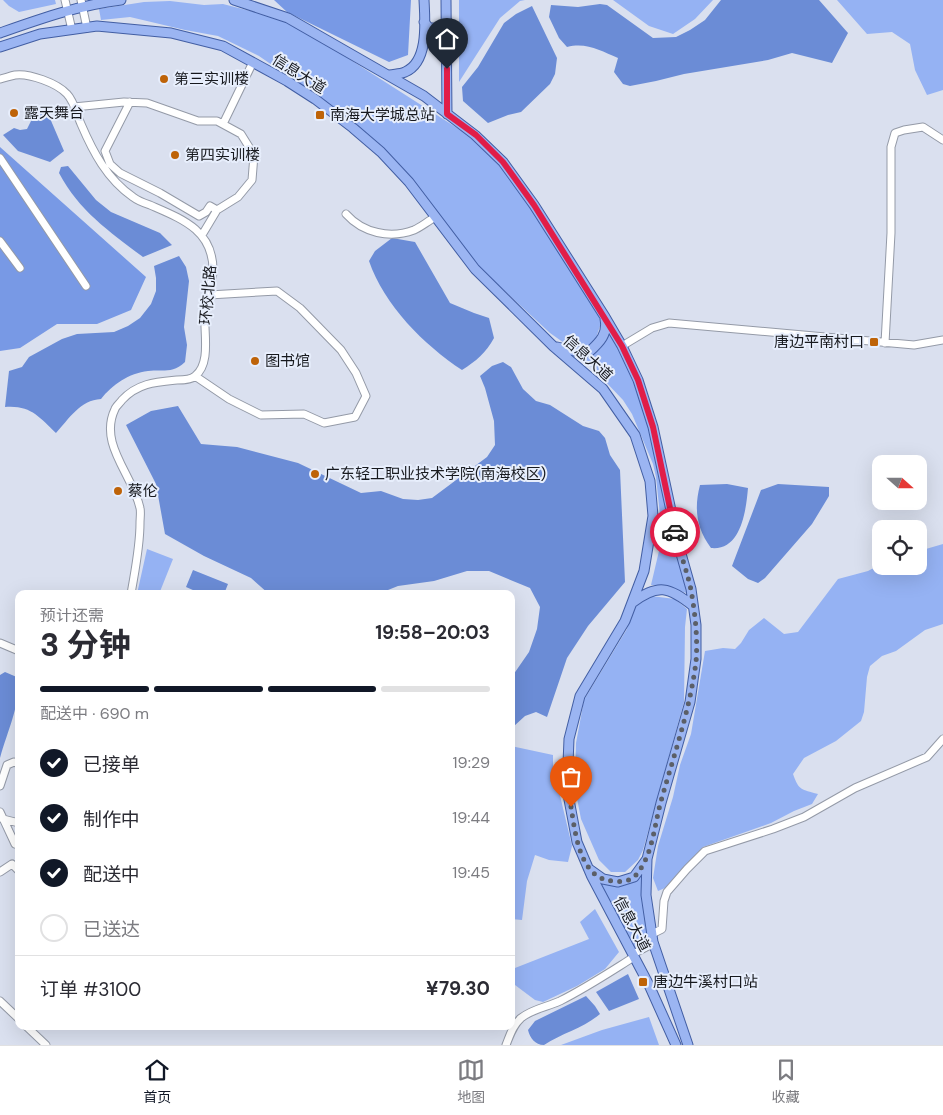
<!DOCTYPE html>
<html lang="zh">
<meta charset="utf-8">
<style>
body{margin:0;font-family:"DM Sans","Noto Sans SC",sans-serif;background:#f7f7f7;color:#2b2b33;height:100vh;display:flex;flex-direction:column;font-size:19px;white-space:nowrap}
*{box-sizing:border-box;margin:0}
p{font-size:16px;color:#7c7c81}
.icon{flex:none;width:28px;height:28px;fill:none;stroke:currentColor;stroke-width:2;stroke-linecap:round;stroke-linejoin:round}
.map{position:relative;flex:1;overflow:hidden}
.drawer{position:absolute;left:15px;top:590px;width:500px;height:440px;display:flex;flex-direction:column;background:#fff;border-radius:10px;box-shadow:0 5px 20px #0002}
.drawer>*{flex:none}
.needle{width:32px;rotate:111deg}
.controls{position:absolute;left:872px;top:455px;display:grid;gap:10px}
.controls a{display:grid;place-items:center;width:55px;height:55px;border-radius:10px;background:#fff;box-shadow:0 5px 20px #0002;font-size:25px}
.pin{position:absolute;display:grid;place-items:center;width:42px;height:42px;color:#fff;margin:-51px -21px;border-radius:50% 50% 50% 0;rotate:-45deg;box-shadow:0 0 5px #0007}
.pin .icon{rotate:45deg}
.courier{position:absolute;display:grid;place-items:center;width:50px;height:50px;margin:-25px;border:4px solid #e11d48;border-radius:50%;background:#fff;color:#222;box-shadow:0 1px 6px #0007}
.summary em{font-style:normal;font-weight:700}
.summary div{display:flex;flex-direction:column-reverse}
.summary{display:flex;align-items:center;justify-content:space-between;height:85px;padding:0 25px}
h1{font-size:32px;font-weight:700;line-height:38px}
.bar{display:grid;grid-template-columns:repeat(4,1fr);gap:8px 5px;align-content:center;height:60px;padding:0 25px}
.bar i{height:6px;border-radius:4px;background:#e1e1e2}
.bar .selected{background:#111827}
.bar p{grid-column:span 4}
.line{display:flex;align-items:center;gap:12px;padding:0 25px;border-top:1px solid #e1e1e2}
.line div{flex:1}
ol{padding:0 25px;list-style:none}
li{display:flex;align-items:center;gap:15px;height:55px}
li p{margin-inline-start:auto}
li .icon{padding:5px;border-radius:50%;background:#111827;color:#fff;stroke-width:4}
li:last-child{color:#7c7c81}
li i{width:28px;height:28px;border:2px solid #e1e1e2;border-radius:50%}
.dock{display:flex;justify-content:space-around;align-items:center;height:70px;border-top:1px solid #e1e1e2;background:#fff;font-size:14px;color:#7c7c81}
.dock a{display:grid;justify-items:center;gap:2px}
.dock .selected{color:#111827}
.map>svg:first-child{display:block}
.green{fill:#95b2f3}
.forest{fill:#7899e5}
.water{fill:#6b8cd6}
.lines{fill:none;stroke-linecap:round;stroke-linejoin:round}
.minor-casing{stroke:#949aa7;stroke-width:9}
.major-casing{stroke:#425ea3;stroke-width:11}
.minor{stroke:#fff;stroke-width:7}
.major{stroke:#9bb5f2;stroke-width:9}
.done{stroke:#5b5f67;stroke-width:5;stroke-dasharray:0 9}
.route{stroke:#e11d48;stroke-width:6}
.poi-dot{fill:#be6308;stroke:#e7eefc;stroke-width:2}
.labels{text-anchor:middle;stroke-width:4;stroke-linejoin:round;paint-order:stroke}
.street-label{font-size:15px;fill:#17191e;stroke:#e7eefc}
.poi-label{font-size:15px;fill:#17191e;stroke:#e7eefc;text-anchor:start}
</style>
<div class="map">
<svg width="943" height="1045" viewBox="0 0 943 1045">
<rect width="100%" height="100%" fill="#dae0ef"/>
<path class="green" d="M3 0H55L56 4 19 12 9 6Z
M459 0H525L520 1 500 18 459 82Z
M613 0H713L695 19 673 34 649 26Z
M837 0H943V90L927 95 915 70 910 44 892 32 867 34Z
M170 1 204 5 223 4 278 18 321 41 479 142 503 168 540 220 568 267 584 289 597 311 601 323 596 338 589 345 580 347 567 345 550 333 480 268 395 163 350 119 259 56 218 36 185 30 130 17 101 20 99 9 144 2Z
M609 333 629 369 650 430 673 543 685 581 686 593 664 585H651L659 551 661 525 656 477 653 464 632 414 623 400 581 356C594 354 605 344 609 333Z
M943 544V624L925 630 896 651 882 656 870 666 867 677 864 712 861 721 836 741 804 758 793 774C799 791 801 789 818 794L812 804 794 811 771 823 703 847 665 888 658 891 653 878 658 846 673 797 680 765 691 734 705 651 723 648 735 649 741 643 749 630 764 618 784 634 798 632 838 579 868 571 881 564V566H919V551Z
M147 549 173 559 159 594H137Z
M651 596 675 599 687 609 685 627 684 702 643 850 638 860 625 872H611L599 860 581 819 575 788 576 743 584 700 627 629 633 602Z
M511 746 553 755V766L572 846 568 862 549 860 535 855 527 881 522 920 511 919Z
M643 873 649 941 636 950 597 880C618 887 627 890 643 873Z
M595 909 619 952 605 969 577 986 543 1002 535 1000 511 982V973L515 968 589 939 580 922Z
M649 1017 659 1045H561L602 1030Z"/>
<path class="forest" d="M274 0H411L408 55 389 62 287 12Z
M0 147 146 277 131 310 97 324H57L20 348 0 351Z"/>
<path class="water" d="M721 0H819L848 33 832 63 792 53 768 60 684 74 656 81 630 86 623 84 614 72 618 58C601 51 587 42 567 47L559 38 549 17 551 5 578 7 600 4 607 5 653 38 676 37 690 30 705 20Z
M532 6 557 58 555 74 550 84 521 112 508 115 488 123 463 101 462 87 478 67 504 23 516 14Z
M32 109 49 116 64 151 50 162 18 151 3 135 14 128 20 130 27 129 31 121 28 114Z
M68 166 96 200 111 212 160 233 172 245 143 257C110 232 79 211 59 173L61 167Z
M392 238 415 242 450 303 474 313 489 318 494 338C486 353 476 361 462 370 424 345 384 305 369 261L375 251Z
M179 256 186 267 189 281 184 327 187 345 185 362C172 374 164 369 148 371 129 373 112 385 101 399 80 400 69 419 56 433 39 417 31 405 5 407L9 371 22 367 29 357 62 339 77 334 114 332 128 326 140 318 151 304 156 291V278L154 266Z
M503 362 511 367 523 389 536 401 550 405 583 426 599 431 605 438 610 455 620 470 625 582 588 626 567 658 547 717 536 712 525 716 513 727 511 678 529 652 537 629 540 607 530 588 489 571H467L434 581 398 586 378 594H269L251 578 204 556 165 534 156 484 126 425 151 411 178 406 201 444 237 447 298 463 361 493 381 491 403 499 418 500 432 498 487 457 495 445 494 421 485 388 480 376 492 366Z
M727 484 748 488C746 511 741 551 711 548 696 528 694 508 700 485Z
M778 484 829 487V496L812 524 765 578 758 583 748 579 732 566 761 490Z
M193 570 228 584 224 594H202L186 587Z
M5 672 19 678C19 709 8 729 0 758V675Z
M628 974 639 999 609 1011 596 992Z
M586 996 595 1006 600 1014C584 1028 562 1033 544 1045 535 1045 530 1038 528 1030L535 1021Z"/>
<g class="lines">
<defs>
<path id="minor" d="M65 0 72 30
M81 0 87 28
M0 79C5 78 10 76 15 75 29 73 57 83 67 94 74 101 77 115 81 124 93 152 107 179 133 197 138 201 144 203 150 205 182 219 213 230 213 270 213 285 206 297 205 311 203 330 212 363 195 376 191 380 183 380 177 380 156 382 138 383 122 400 120 403 116 406 115 409 98 444 133 475 140 508 141 512 140 518 140 523 140 547 135 570 131 594
M130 102 105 151 110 164 120 173 160 193 199 216 206 212 210 206 217 210
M74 107 124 102 147 103 198 121H217L241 134 254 155 252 180 238 197 217 210 202 235
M223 124 253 62
M0 158 86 286
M346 214C363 233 390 239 414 230 421 227 428 221 434 218
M0 241 20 268
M885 343 891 233V147L895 133 904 130 923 127 943 140
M622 346 652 328 669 323 914 345 943 340
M195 376 229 399 261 415 304 414 324 423 355 417 366 396 356 373 341 350 300 308 277 291 209 295
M0 643 19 651
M0 786 7 765 14 762 19 764
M0 812 15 844 19 841
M3 819 19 823
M0 872 12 864 19 871
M652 934 662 929 664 901 667 892 687 869 705 851 773 829 804 817 855 788 927 757 943 739
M633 954 654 943
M0 1001 19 1019
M26 1026 46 1045
M506 1045C510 1035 513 1025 521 1018 532 1009 547 1007 560 1001 586 988 610 972 634 957"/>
<path id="major" d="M234 0 288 18 424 96 475 135 503 162 534 205 605 317 622 346 638 380 653 427 678 543 691 589 696 625V659L690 702 661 803 647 859 646 895 653 942 688 1045
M446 0 447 114
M424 22 429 28H442L447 21
M0 33C40 19 79 5 121 0
M0 47 40 34 97 26 171 33 223 46 287 81 315 99 353 128 381 152 409 182 475 269 553 346 603 389 635 435 650 481 653 516 644 571 625 621 580 696 569 739 567 789 577 842 592 877 649 985 676 1045
M390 75C395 74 401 74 405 72 429 62 425 21 424 0
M557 347 575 351 589 352C600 342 608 334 605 319
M632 603C658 583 669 587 693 606
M589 869 603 879 618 882 634 877 647 859"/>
</defs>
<use href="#minor" class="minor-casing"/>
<use href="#major" class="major-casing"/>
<use href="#minor" class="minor"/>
<use href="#major" class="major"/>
</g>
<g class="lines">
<path class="done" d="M571 807C575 831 579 874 607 880 616 882 629 883 636 875 653 855 654 826 661 801 674 755 690 709 696 662 698 638 695 613 691 590 687 570 679 551 675 532"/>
<path class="route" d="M447 69V114L476 135 503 162 534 205 622 346 638 380 653 427 675 532"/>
</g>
<g class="poi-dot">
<circle cx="164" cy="79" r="5"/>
<circle cx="14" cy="113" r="5"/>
<rect x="315" y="110" width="10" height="10" rx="2.5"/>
<circle cx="175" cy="155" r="5"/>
<rect x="869" y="337" width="10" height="10" rx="2.5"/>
<circle cx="255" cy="361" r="5"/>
<circle cx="315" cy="474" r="5"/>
<circle cx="118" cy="491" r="5"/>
<rect x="638" y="977" width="10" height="10" rx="2.5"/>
</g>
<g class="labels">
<g class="street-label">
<text transform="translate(299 74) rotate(32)" y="5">信息大道</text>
<text transform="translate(208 295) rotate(-85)" y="5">环校北路</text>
<text transform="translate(588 358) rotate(42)" y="5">信息大道</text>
<text transform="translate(632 924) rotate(62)" y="5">信息大道</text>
</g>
<g class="poi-label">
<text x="174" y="84">第三实训楼</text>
<text x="24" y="118">露天舞台</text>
<text x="330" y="120">南海大学城总站</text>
<text x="185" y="160">第四实训楼</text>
<text x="864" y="347" text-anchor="end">唐边平南村口</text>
<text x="265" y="366">图书馆</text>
<text x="325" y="479">广东轻工职业技术学院(南海校区)</text>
<text x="128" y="496">蔡伦</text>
<text x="653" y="987">唐边牛溪村口站</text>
</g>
</g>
</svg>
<div class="controls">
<a><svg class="needle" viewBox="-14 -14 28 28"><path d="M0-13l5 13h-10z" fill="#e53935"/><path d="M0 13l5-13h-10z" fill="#7c7c81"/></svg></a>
<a><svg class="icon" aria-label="locate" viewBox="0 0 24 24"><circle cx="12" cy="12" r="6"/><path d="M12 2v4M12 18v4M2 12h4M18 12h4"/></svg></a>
</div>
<div class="pin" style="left:571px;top:807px;background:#ea580c"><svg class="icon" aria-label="bag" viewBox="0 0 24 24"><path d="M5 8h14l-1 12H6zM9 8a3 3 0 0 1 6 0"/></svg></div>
<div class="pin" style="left:447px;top:69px;background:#1f2937"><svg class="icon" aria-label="home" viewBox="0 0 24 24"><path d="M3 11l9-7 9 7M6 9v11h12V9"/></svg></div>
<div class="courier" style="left:675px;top:532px"><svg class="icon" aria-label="car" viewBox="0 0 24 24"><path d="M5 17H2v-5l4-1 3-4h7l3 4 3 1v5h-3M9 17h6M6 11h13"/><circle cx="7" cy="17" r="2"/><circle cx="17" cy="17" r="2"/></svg></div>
<section class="drawer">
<div class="summary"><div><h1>3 分钟</h1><p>预计还需</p></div><em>19:58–20:03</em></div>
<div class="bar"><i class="selected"></i><i class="selected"></i><i class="selected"></i><i></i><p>配送中 · 690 m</p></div>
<ol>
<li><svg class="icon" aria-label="check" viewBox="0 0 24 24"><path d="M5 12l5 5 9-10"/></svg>已接单<p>19:29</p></li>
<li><svg class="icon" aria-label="check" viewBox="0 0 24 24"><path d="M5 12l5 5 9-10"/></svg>制作中<p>19:44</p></li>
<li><svg class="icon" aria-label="check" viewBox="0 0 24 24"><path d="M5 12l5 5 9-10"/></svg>配送中<p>19:45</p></li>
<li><i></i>已送达</li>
</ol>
<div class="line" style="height:65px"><div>订单 #3100</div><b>¥79.30</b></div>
</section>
</div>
<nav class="dock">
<a class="selected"><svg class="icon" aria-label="home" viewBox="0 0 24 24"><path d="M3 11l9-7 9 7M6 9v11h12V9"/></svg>首页</a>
<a><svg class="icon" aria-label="map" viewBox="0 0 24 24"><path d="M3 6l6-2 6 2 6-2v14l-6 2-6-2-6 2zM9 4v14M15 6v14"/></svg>地图</a>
<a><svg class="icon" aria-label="saved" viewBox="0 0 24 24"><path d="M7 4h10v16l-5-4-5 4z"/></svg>收藏</a>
</nav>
